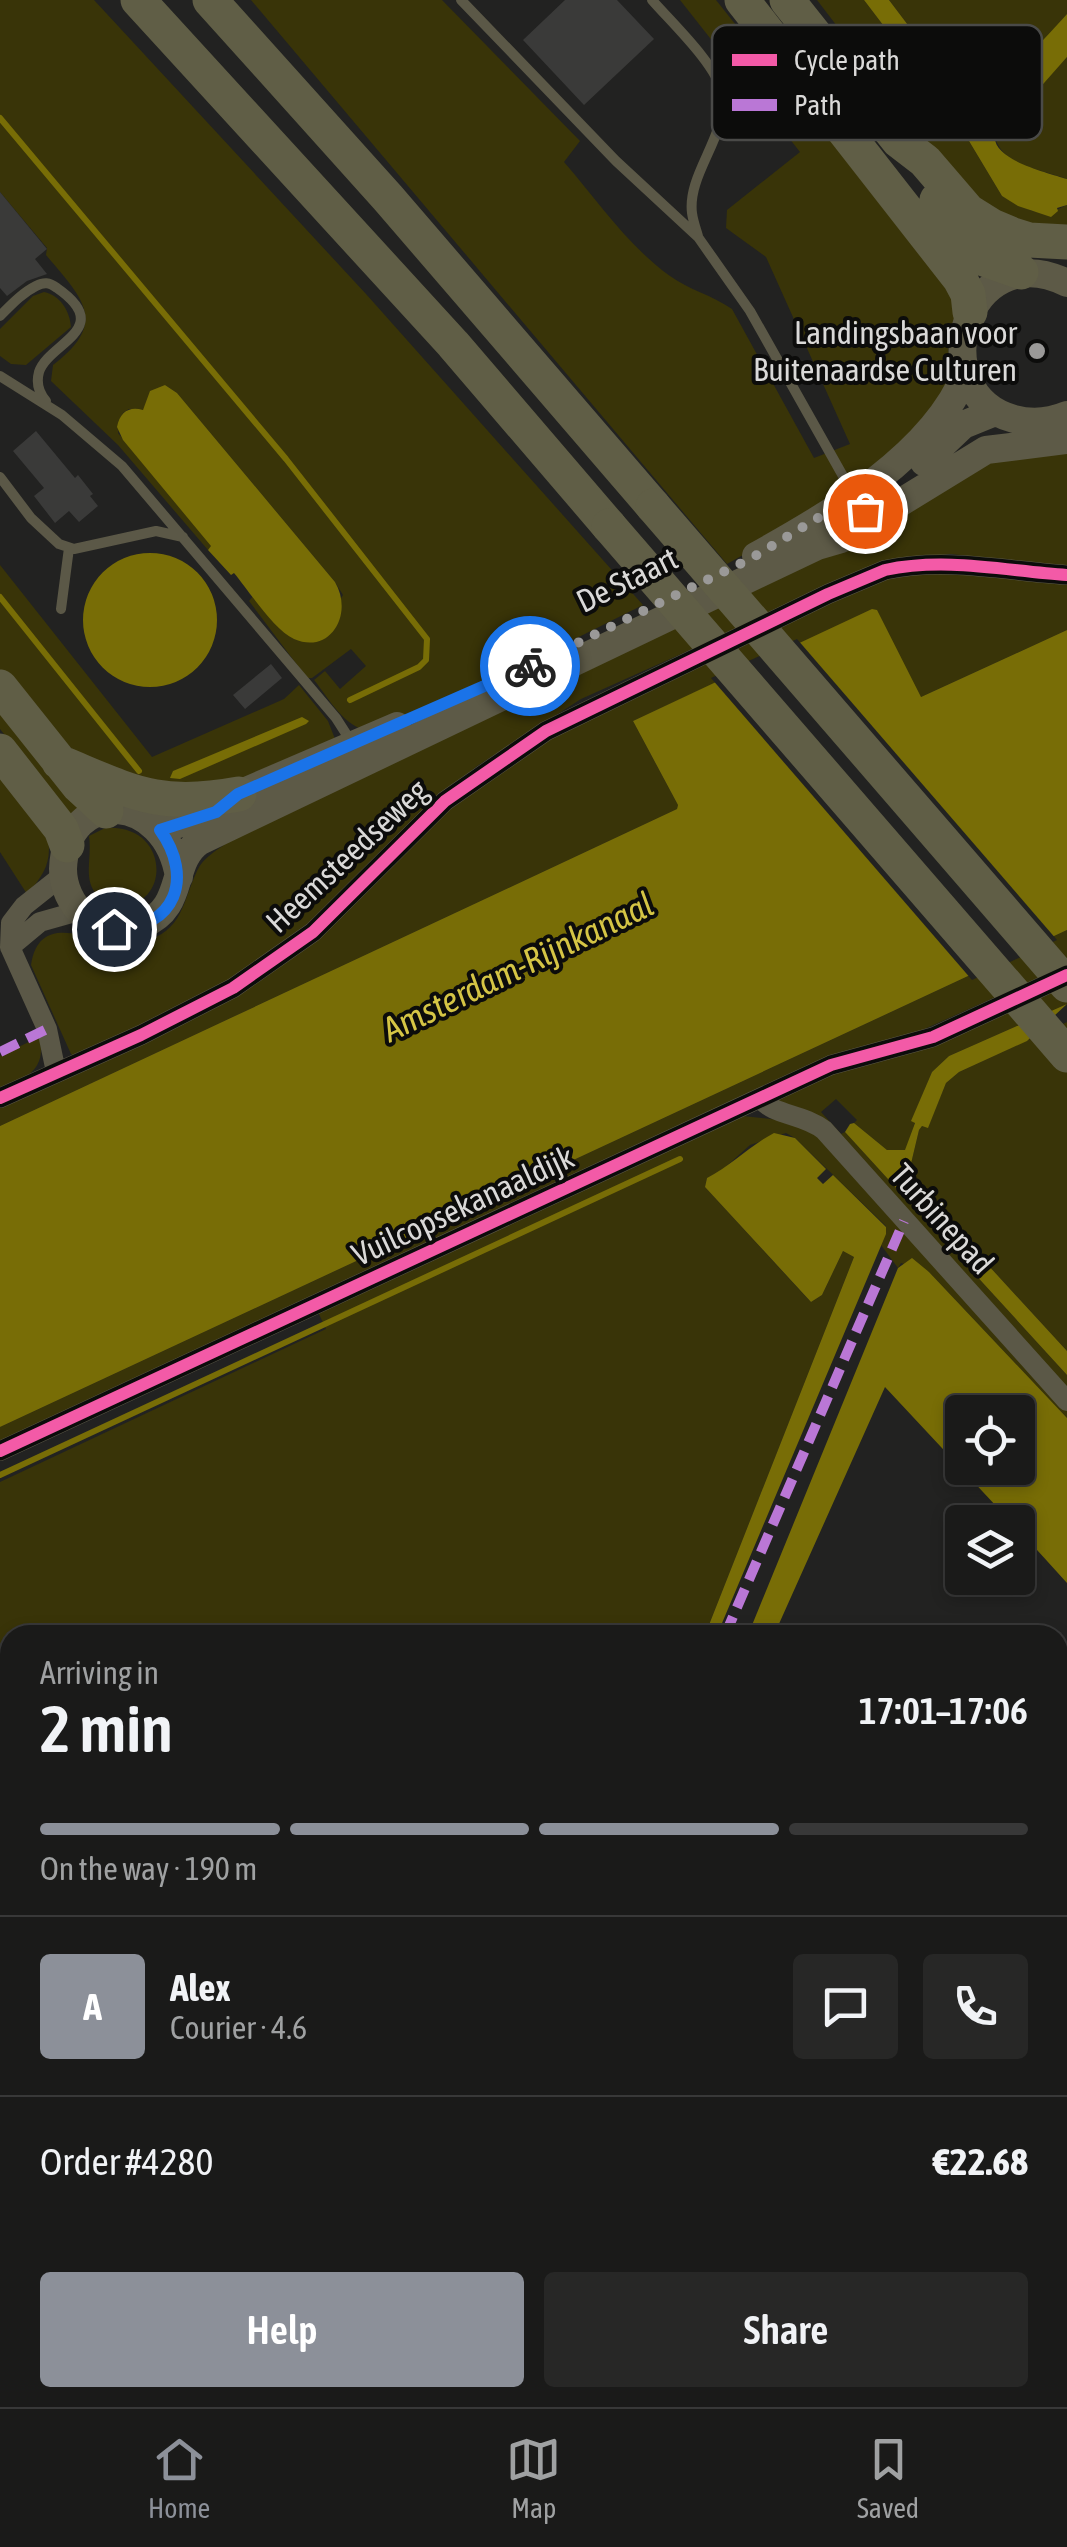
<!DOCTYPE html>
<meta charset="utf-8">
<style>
body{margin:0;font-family:"Asap Condensed",sans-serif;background:#272726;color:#f1f3f6;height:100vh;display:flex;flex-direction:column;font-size:38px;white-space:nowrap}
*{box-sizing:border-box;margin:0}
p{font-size:32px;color:#9fa1a2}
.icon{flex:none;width:55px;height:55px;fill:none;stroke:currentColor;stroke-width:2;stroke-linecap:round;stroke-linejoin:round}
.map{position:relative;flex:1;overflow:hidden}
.side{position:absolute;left:0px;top:1625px;width:1068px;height:782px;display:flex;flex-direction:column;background:#1a1a19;border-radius:30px 30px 0 0;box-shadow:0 5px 15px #0003,0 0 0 2px #383838}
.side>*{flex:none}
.tools{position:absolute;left:945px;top:1395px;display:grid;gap:20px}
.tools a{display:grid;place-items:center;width:90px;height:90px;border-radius:10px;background:#1a1a19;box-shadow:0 5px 15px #0003,0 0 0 2px #383838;font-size:50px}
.pin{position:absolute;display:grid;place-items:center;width:85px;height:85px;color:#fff;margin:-42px;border:5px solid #fff;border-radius:50%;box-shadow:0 2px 10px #0007}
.courier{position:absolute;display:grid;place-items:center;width:100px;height:100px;margin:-50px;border:8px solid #1a73e8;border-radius:50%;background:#fff;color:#222;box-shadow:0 2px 12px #0007}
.overview em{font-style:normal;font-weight:600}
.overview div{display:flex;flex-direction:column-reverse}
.overview{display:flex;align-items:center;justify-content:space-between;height:170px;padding:0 40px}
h1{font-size:65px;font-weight:600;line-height:75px}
.bar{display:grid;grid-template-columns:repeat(4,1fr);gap:15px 10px;align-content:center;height:120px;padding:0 40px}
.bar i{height:12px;border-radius:8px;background:#383838}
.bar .current{background:#8c9099}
.bar p{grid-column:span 4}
.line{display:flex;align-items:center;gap:25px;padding:0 40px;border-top:2px solid #383838}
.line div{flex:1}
.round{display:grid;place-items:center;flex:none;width:105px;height:105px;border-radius:10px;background:#272726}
.primary-button{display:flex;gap:20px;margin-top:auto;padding:20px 40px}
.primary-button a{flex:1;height:115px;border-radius:10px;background:#8c9099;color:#fff;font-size:40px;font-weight:600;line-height:115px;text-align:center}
.primary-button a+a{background:#272726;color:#f1f3f6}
.dock{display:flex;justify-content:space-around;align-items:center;height:140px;border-top:2px solid #383838;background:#1a1a19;font-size:28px;color:#9fa1a2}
.dock a{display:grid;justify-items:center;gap:5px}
.dock .current{color:#8c9099}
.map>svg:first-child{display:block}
.green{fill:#393408}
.water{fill:#786d06;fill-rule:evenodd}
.pier{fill:#222221}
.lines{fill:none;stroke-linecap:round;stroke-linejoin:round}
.stream{stroke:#786d06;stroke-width:6}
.building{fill:#3a3a39}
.service{stroke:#5b5847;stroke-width:10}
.minor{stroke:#5b5847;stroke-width:20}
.tertiary{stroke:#5b5847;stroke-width:22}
.secondary{stroke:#5d5a47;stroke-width:28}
.motorway{stroke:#605e46;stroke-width:35}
.motorway-bridge{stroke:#605e46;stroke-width:35}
.quiet{stroke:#ba77d6;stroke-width:10;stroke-dasharray:20 10;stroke-linecap:butt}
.cycleway-casing{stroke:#0c0c0b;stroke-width:19}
.cycleway{stroke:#f35aa7;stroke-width:12}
.done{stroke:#9a9998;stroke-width:10;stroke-dasharray:0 18}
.route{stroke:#1a73e8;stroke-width:12}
.poi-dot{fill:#9a9998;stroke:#0c0c0b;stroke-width:4}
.labels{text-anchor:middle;stroke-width:8;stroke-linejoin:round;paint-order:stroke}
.poi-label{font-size:32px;fill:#dad9d8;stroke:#0c0c0b;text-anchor:end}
.street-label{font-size:32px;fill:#dad9d8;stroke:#0c0c0b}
.water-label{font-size:35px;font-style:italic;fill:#d5c545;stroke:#0c0c0b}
.key{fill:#0c0c0b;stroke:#4a4a48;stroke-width:2.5}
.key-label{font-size:28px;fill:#dad9d8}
</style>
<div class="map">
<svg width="1067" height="2407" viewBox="0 0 1067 2407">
<rect width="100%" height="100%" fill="#222221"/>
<path class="green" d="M0 0H94L366 294 643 605C606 623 384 737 362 729 342 723 327 696 314 680L325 671 340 689 366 666 351 649 312 678H307L249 601 253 596C271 617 283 639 312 642L343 595 335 582 177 393 165 385 143 410 129 409 123 413 118 433 212 546 208 550 118 445 51 381 53 365C109 322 83 299 46 255L47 248 0 192Z
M251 0H442L580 141 564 162C597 200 628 246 670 276 689 290 712 295 732 309L814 458 850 444 766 257 726 228 727 210 800 152 680 0H716L790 93 854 161 954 290 955 317 948 344 951 386 948 398 841 500 727 564Z
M817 0H864L960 126 1002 196 1032 211 1049 213 1067 205V233L1055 234 971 201Z
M889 0H1067V14L1016 74 988 123 974 122 942 70Z
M1067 57V179C1042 170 996 164 995 133Z
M44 292C60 295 70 311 71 327L26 365 11 364 0 356V329L33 296Z
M1067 447V568L951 554 890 560 581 699 477 766 417 817 301 931 254 965 196 999 75 1057 71 1054 31 965C41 902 104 953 143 942 183 931 182 903 197 871 203 857 219 849 231 840L976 462Z
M0 565 152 757 284 699 299 685 328 721 335 739 237 784 175 793 80 758 0 670Z
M919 569 1067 584V630L921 697 796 646 633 721 678 805 677 809 0 1126V1108L239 993 466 794 538 743 883 575Z
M0 706 87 806 69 818 0 729Z
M0 770 47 833C53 860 45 874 27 894L0 852Z
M105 828C175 823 171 918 109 904 78 887 93 863 89 836Z
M1067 930V965L0 1444V1427Z
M1067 984V1004L949 1056 932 1072 912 1120 915 1122 906 1150H887L854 1123 857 1120 836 1099 821 1112 841 1134 845 1132 1067 1375V1418L929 1272 901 1263 898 1268 881 1245 886 1226 795 1138 786 1133 750 1145 721 1171 707 1178 705 1187 806 1297 811 1302 822 1295 843 1251 854 1257 705 1635H10V1951L0 1948V1482L326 1329 318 1312 743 1116 779 1120 771 1102 817 1080Z
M1067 1022V1351L909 1179V1172L919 1130 922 1126 928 1127 946 1083 959 1072Z
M39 1037C48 1069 25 1079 0 1091V1056Z
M0 2024 10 2027V2398H361L357 2407H0Z"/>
<path class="water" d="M864 0H889L942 70 974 122 988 123C998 82 1040 45 1067 14V57L1029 100 1021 96C1012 107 997 122 995 136 992 160 1049 173 1067 179V205L1057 208 1058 211 1051 217 1018 206 1002 196 960 126Z
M165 385 177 393 335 582C354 614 330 655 294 639 274 630 249 591 234 573L231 575 208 550 211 546 123 440 117 427C120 412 129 406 143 410L150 391Z
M83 620a67 67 0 1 1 134 0a67 67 0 1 1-134 0Z
M872 609 877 610 921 697 1067 630V930L0 1427V1126L677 809 678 805 633 721Z
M302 717 309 721 306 724 180 779 170 778 173 771Z
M1067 1004 1027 1041 959 1072 946 1083 928 1128 922 1126 919 1130 909 1172V1179L1067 1351V1375L845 1132 850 1124 854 1123 887 1150H905L915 1123 911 1121 932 1072 949 1056Z
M774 1133 795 1138 826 1169 817 1178 823 1184 833 1175 886 1227V1234L717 1635H705L854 1257 843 1251 822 1295 811 1302 705 1187 707 1178C731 1166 749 1146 774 1133Z
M912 1258 929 1272 1067 1418V1583L1018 1529V1522H1011L885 1387 774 1635H748L898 1268ZM962 1412H1018V1468H962Z"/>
<path class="pier" d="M797 639 1057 940 972 980 711 678Z"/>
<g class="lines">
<path class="stream" d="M0 118 286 459 427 639 426 660 419 667 350 700
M0 597 139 771
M0 1475 680 1159"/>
</g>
<path class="building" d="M565 0H617L654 39 584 105 523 40Z
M0 192 47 249 35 259 47 274 27 281 7 296 0 288Z
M36 431 75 478 78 475 93 494 90 496 98 506 79 522 69 511 55 523 34 496 44 488 13 451Z
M271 664 282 678 245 709 233 695Z"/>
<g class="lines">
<path class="service" d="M461 0 616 161 698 237 750 311 852 492
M652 0C671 22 717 65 722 93 729 135 687 173 692 213 693 221 696 229 698 236
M0 316C11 305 22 293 36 286 44 282 49 282 57 288 116 329 48 343 39 372 36 383 39 393 46 401
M0 376 62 415 122 466 336 718 352 743
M0 477 31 518 59 544 74 549 156 531 183 537
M61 609 69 548"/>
<path class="minor" d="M10 947 40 922 79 911
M56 1072 47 1029 10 947 11 923 24 906 63 875
M0 1098 141 1035 233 988 313 932 445 801 546 731 828 594 885 570C946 557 1006 571 1067 575
M760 1098C773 1116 802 1113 824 1130L1067 1401
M0 1451 831 1065 933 1037 1065 976
M1066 2407 1067 2406"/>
<path class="tertiary" d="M625 2398 639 2407
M671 2398 685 2407"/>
<path class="secondary" d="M1067 283C965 233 920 394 1014 419 1033 424 1050 422 1067 415
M924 462 963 425 995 412
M756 556C831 514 933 455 966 373
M160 830 215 812 239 794 397 726
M179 877C166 792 66 786 63 869 63 886 71 905 85 916 101 929 122 933 142 925 187 907 168 863 200 841L817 546 841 539 986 450 1067 440"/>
<path class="motorway" d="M138 0 453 344 609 526
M210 0 388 198 653 506
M742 0 960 279 968 294 970 312
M787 0 899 141 925 161 968 211 992 226 1013 235 1029 240 1067 242
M937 200 984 259 1021 272
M0 687 79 786 106 811
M0 751 61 829 67 845
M59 762C132 792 157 809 239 794"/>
<path class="motorway-bridge" d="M653 506 1067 985
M609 526 1067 1055"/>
<path class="quiet" d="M0 1052 47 1029
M725 1635 904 1221
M377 2407 382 2398"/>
<defs>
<path id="cycleway" d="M0 1098 141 1035 233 988 313 932 445 801 546 731 828 594 885 570C946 557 1006 571 1067 575
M0 1451 831 1065 933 1037 1067 975"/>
</defs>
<use href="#cycleway" class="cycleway-casing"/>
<use href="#cycleway" class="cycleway"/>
</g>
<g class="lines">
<path class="done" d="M530 666 752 558 854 496 865 511"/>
<path class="route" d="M114 929C176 929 194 877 160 830L216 812 238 794 530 666"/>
</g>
<circle class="poi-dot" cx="1037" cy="351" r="10"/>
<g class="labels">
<g class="poi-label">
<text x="1017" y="344">Landingsbaan voor<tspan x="1017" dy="37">Buitenaardse Culturen</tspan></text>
</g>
<g class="street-label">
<text transform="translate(627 580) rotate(-26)" y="11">De Staart</text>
<text transform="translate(347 856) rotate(-43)" y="11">Heemsteedseweg</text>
<text transform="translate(463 1206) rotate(-25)" y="11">Vuilcopsekanaaldijk</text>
<text transform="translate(942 1219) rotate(48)" y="11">Turbinepad</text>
</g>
<g class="water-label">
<text transform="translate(518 967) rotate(-26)" y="12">Amsterdam-Rijnkanaal</text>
</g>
</g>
<rect x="712" y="25" width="330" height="115" rx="15" class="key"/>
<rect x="732" y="54" width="45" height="12" fill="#f35aa7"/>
<rect x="732" y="99" width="45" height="12" fill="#ba77d6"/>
<g class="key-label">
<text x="794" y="70">Cycle path</text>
<text x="794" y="115">Path</text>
</g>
</svg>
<div class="tools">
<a><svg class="icon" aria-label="locate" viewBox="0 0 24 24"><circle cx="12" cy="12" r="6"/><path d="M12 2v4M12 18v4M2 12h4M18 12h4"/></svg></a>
<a><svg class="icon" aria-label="layers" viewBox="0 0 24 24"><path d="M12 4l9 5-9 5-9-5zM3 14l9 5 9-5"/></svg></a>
</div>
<div class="pin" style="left:865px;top:511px;background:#ea580c"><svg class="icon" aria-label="bag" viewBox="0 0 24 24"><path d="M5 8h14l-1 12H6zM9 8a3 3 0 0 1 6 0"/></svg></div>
<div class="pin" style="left:114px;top:929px;background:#1f2937"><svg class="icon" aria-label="home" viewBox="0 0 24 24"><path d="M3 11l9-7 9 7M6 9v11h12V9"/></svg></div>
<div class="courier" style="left:530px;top:666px"><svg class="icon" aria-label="bike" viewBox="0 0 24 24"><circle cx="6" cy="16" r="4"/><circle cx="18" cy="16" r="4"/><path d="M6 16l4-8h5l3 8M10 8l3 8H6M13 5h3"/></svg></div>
<section class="side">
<div class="overview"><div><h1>2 min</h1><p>Arriving in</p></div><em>17:01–17:06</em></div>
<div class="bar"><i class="current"></i><i class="current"></i><i class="current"></i><i></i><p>On the way · 190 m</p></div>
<div class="line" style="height:180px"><b class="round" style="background:#8c9099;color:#fff">A</b><div><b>Alex</b><p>Courier · 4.6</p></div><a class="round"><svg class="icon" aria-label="chat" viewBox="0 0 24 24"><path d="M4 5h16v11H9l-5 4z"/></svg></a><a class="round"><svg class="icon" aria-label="phone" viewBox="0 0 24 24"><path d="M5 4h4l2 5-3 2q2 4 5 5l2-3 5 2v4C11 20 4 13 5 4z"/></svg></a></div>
<div class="line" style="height:130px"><div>Order #4280</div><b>€22.68</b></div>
<div class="primary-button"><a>Help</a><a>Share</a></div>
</section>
</div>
<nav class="dock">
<a class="current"><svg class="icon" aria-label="home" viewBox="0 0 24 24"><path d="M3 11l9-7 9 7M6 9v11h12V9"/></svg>Home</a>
<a><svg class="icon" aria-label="map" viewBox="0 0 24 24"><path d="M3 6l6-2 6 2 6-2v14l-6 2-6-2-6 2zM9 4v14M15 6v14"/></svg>Map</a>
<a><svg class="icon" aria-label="saved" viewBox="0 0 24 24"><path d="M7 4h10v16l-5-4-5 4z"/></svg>Saved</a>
</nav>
